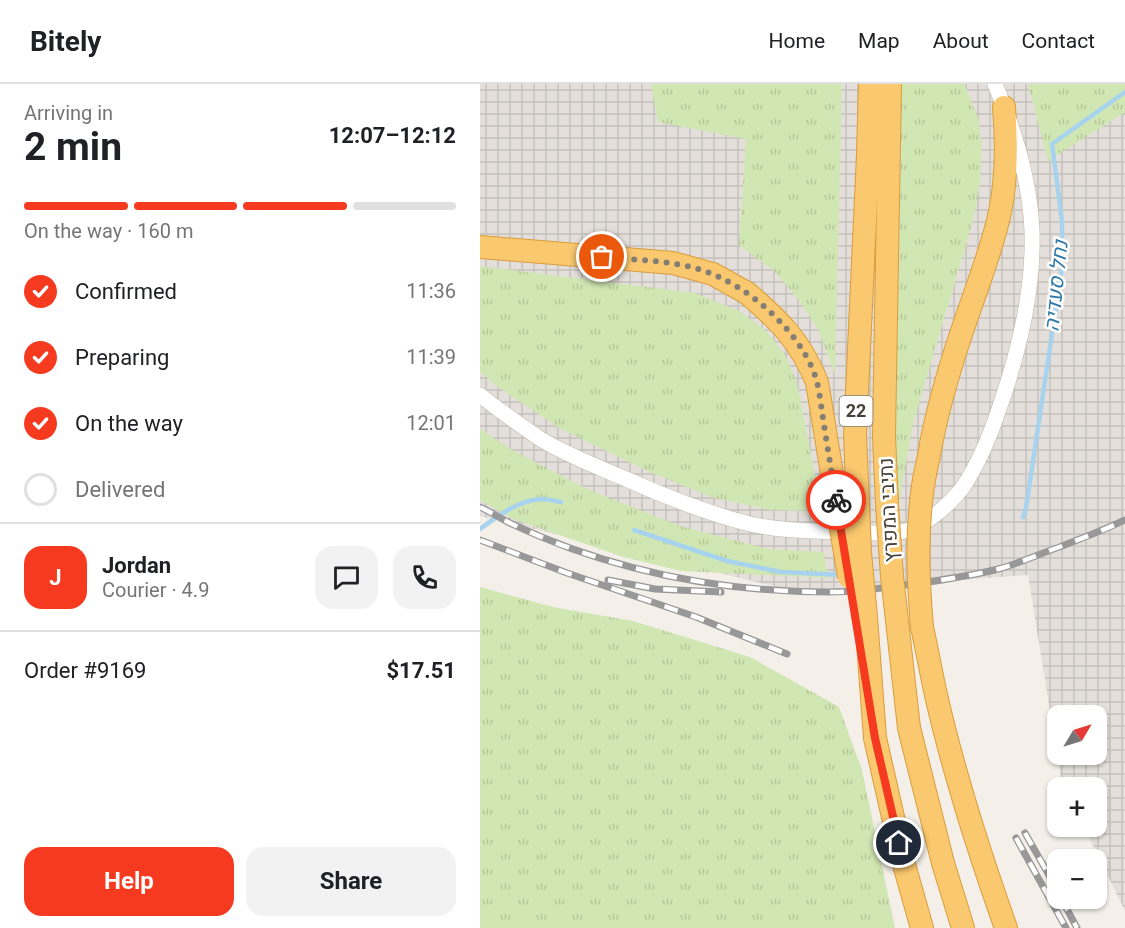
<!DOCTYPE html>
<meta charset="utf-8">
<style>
body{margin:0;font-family:Roboto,Heebo,sans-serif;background:#f2f2f2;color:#202124;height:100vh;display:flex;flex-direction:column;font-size:22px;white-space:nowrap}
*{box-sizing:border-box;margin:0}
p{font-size:20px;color:#757577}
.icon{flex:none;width:33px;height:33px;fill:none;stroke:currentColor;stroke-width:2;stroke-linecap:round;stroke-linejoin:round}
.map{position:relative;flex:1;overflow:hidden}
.panel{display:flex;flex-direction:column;background:#fff;width:480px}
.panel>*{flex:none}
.needle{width:39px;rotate:52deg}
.controls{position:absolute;left:567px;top:621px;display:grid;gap:12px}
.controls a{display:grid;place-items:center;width:60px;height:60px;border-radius:12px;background:#fff;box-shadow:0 2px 4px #0004;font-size:30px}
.pin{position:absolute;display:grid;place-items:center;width:51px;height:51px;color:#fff;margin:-26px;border:3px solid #fff;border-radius:50%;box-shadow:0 2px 6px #0007}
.courier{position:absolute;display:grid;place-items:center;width:60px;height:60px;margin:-30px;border:4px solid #f53a1f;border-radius:50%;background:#fff;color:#222;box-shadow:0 2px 8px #0007}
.overview em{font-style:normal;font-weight:700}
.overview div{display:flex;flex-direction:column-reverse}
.overview{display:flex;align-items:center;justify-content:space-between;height:102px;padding:0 24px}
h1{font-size:39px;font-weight:700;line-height:45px}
.bar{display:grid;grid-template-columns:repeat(4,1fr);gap:9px 6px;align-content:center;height:72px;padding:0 24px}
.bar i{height:8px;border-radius:4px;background:#e0e0e0}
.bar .on{background:#f53a1f}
.bar p{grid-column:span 4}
.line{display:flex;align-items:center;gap:15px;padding:0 24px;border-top:2px solid #e0e0e0}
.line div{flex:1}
.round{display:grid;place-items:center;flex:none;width:63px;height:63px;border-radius:18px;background:#f2f2f2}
ol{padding:0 24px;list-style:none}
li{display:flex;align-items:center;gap:18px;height:66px}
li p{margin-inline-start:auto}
li .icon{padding:6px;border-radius:50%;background:#f53a1f;color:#fff;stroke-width:4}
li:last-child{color:#757577}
li i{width:33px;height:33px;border:3px solid #e0e0e0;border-radius:50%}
.primary-button{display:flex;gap:12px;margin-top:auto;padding:12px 24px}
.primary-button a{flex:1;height:69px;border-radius:18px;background:#f53a1f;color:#fff;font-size:24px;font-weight:700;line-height:69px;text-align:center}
.primary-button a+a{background:#f2f2f2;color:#202124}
header{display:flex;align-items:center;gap:36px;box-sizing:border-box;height:84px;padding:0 30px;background:#fff;border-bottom:2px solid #e0e0e0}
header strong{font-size:28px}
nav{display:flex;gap:33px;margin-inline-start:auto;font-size:21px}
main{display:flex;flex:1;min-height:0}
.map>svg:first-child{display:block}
.industrial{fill:url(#industrial-grid);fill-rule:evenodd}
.grass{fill:url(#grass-tufts)}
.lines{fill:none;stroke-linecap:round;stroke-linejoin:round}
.stream{stroke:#a7d3ef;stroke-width:4.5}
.minor-casing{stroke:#bfb8ac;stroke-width:16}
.highway-casing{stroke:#da9d3d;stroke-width:24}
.minor{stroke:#fff;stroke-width:15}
.highway{stroke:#fac86e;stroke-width:22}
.rail-casing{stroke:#989898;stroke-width:7}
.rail{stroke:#fff;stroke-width:4.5;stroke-dasharray:14;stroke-linecap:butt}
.highway-bridge-casing{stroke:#da9d3d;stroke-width:24;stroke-linecap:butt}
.highway-bridge{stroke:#fac86e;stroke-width:22}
.done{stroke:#847e75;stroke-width:6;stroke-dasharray:0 10.8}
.route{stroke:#f53a1f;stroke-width:8}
.labels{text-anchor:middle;stroke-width:5;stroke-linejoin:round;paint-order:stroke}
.shield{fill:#fff;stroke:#7f7a73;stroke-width:1.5}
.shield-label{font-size:18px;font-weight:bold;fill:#484137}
.street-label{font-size:20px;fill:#484137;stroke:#fff}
.water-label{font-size:21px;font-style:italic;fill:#307aaa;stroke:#fff}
</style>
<header>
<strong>Bitely</strong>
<nav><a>Home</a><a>Map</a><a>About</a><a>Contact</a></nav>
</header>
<main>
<section class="panel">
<div class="overview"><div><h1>2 min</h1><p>Arriving in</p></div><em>12:07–12:12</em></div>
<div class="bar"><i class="on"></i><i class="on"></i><i class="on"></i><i></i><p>On the way · 160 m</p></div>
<ol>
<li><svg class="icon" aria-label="check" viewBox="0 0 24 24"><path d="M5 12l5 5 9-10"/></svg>Confirmed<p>11:36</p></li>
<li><svg class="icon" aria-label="check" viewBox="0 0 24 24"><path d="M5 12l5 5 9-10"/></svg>Preparing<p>11:39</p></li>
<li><svg class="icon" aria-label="check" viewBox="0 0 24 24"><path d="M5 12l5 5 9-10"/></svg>On the way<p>12:01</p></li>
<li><i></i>Delivered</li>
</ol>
<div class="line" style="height:108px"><b class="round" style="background:#f53a1f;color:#fff">J</b><div><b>Jordan</b><p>Courier · 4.9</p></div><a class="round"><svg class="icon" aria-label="chat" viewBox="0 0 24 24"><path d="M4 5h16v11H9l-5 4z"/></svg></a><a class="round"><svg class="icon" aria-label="phone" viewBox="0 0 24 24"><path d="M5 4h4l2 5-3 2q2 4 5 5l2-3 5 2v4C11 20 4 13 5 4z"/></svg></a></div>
<div class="line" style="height:78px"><div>Order #9169</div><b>$17.51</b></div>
<div class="primary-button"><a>Help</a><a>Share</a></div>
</section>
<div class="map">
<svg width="645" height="844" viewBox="0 0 645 844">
<defs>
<pattern id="industrial-grid" width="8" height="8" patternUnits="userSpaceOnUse" patternTransform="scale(1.5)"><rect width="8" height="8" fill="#e4dfda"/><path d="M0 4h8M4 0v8" fill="none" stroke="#c5c1bc"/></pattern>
<pattern id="grass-tufts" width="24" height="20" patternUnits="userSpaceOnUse" patternTransform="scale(1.5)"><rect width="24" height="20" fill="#d1e7b3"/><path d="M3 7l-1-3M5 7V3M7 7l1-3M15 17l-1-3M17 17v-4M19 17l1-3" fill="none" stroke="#b5c79b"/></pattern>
</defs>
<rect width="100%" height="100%" fill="#f4f0e9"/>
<path class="industrial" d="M0 0H645V827L604 743 616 742V704L585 703 581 695 548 491 318 508 0 432ZM578 632H616V670H578Z"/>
<path class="grass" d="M171 0H362L355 291 338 245 319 216 294 187 259 161 266 55 178 38Z
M418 0H484L498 34 502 62 500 98 493 137 433 339 416 435 414 324Z
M548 0H645V28L568 77Z
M0 182 215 209 259 227 286 247 305 271 317 299 342 427 291 426 231 413 172 389 81 345 18 303 0 288Z
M0 345 32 366 107 405 200 442 288 465 344 468 348 494 201 487 143 473 33 435 0 416Z
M0 503 73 523 153 537 270 573 359 623 382 686 415 844H0Z"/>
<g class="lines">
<path class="stream" d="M543 433 546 424 582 183V137L572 60 645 8
M0 445C18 432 38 416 62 415 68 415 75 417 81 418
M154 446 247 477 301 488 361 491"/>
<defs>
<path id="minor" d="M0 311C20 327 41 342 62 356 91 373 123 385 153 398 191 415 230 430 270 440 301 447 334 447 365 448 387 448 411 452 432 445 449 438 472 418 483 403 499 379 510 352 519 325 539 268 554 208 552 147 550 96 535 47 515 0"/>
<path id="highway" d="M0 163 193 179 233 190 267 209
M451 360C460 314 474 269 490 224 501 192 513 161 520 128 527 93 527 58 524 23
M442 543C447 566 451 588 456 611 474 690 499 768 526 844
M429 644 463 779 483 844
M395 654 423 777 442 844"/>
</defs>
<use href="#minor" class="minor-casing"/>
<use href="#highway" class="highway-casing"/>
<use href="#minor" class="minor"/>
<use href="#highway" class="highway"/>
<defs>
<path id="rail" d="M0 423C11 428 21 435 32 440 132 487 241 508 350 508 380 508 412 503 441 499 468 495 496 491 522 484 542 478 562 469 582 462 603 454 624 446 645 436
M0 456 87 489 216 533 307 570
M128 496 175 505 241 508
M545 749 578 807
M536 754 586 844
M581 814 597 844"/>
</defs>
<use href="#rail" class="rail-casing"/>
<use href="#rail" class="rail"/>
<defs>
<path id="highway-bridge" d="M390 0 388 71 375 351 380 468 386 533 395 654
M410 0 404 352 407 421 412 492 429 644
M267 209C300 237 320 257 337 298L369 493
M442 543C438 496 436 449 443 402 445 388 449 374 451 360"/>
</defs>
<use href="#highway-bridge" class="highway-bridge-casing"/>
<use href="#highway-bridge" class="highway-bridge"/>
</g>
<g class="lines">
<path class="done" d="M122 173C154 176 187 176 218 185 265 198 324 249 337 298 340 310 341 323 343 334 347 362 352 389 356 416"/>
<path class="route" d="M356 416 395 654 419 759"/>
</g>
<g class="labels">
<rect class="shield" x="359.5" y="312" width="33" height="30" rx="4.5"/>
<g class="shield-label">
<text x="376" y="333">22</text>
</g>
<g class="street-label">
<text transform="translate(408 426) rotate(-93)" y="7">נתיבי המפרץ</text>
</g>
<g class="water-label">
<text transform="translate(576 202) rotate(-84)" y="7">נחל סעדיה</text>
</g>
</g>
</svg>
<div class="controls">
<a><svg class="needle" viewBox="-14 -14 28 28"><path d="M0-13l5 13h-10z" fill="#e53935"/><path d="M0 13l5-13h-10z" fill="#757577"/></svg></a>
<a>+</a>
<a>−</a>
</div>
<div class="pin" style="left:122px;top:173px;background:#ea580c"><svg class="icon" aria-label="bag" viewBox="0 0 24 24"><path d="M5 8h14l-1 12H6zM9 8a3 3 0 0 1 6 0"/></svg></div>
<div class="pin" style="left:419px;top:759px;background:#1f2937"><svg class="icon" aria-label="home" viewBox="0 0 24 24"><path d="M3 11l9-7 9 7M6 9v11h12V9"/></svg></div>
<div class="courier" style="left:356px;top:416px"><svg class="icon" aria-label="bike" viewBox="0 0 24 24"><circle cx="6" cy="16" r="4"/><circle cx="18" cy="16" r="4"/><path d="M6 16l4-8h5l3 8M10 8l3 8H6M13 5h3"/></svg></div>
</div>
</main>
